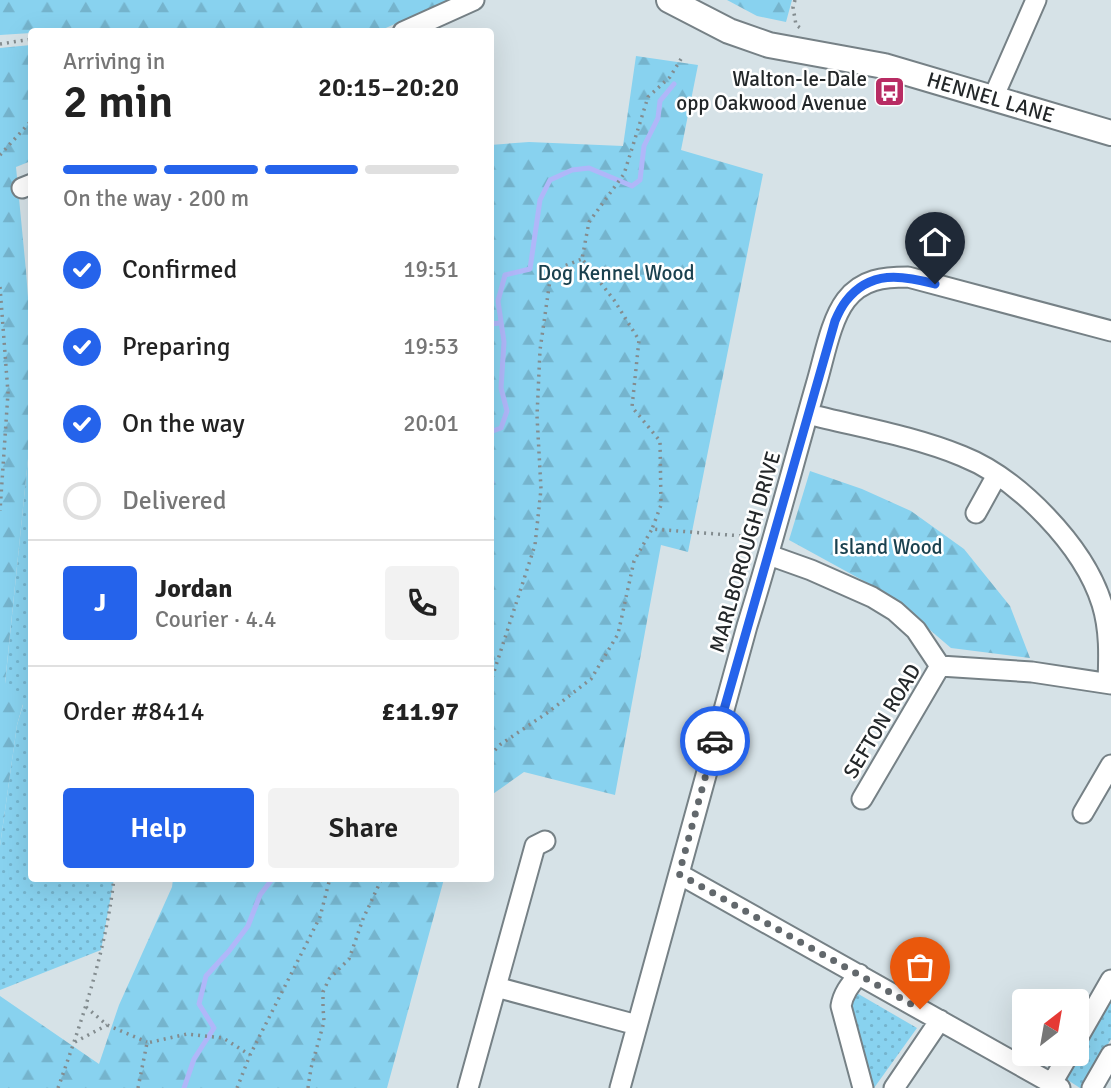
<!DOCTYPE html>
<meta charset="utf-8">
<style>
body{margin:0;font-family:Signika,sans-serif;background:#f2f2f2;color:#222;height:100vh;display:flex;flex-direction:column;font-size:26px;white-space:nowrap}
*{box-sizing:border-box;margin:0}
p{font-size:23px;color:#767676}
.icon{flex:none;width:38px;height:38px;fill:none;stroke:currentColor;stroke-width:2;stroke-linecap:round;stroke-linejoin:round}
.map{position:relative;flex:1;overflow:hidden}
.panel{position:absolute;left:28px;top:28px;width:466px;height:854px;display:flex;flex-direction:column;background:#fff;border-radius:7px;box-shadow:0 7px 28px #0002}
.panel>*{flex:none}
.needle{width:46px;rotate:31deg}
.fabs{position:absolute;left:1012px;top:989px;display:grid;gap:14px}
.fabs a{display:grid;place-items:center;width:77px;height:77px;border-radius:7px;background:#fff;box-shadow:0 7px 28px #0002;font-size:35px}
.pin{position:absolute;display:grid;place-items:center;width:60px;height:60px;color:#fff;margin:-72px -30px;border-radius:50% 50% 50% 0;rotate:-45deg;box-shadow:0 0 7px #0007}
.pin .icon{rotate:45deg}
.courier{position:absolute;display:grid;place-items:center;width:70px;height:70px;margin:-35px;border:5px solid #2563eb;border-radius:50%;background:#fff;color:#222;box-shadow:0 2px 9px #0007}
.overview em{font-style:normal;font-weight:600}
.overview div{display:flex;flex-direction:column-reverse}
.overview{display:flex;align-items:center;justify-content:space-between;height:119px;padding:0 35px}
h1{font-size:46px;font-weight:600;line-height:52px}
.bar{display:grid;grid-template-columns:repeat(4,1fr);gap:10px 7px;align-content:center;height:84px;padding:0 35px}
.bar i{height:9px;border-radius:5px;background:#e0e0e0}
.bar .selected{background:#2563eb}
.bar p{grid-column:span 4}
.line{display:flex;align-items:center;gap:18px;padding:0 35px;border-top:2px solid #e0e0e0}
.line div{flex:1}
.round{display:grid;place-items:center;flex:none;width:74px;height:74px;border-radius:7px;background:#f2f2f2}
ol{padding:0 35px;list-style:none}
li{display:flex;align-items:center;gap:21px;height:77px}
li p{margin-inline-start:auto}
li .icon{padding:7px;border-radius:50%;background:#2563eb;color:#fff;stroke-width:4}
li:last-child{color:#767676}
li i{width:38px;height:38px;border:4px solid #e0e0e0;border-radius:50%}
.primary-button{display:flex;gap:14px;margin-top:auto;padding:14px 35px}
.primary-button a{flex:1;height:80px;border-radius:7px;background:#2563eb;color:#fff;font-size:28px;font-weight:600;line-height:80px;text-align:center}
.primary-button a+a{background:#f2f2f2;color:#222}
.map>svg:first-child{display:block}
.grass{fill:url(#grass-dots)}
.forest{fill:url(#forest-firs)}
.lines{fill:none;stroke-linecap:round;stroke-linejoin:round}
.stream{stroke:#b0b7f9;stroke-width:5}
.minor-casing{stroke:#768186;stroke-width:23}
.major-casing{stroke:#768186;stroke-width:28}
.path{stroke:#838c8f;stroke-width:3.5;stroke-dasharray:2 5;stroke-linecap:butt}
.minor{stroke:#fff;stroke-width:19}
.major{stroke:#fff;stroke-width:24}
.done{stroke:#62686c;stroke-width:7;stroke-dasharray:0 12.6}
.route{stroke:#2563eb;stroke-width:9}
.labels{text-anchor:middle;stroke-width:5;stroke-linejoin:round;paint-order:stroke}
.poi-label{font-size:21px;fill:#232729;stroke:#fff;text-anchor:end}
.street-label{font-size:21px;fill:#232729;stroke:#fff}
.park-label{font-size:21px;fill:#1a414f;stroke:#fff}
</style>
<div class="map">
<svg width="1111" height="1088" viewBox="0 0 1111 1088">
<defs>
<pattern id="grass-dots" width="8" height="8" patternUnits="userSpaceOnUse" patternTransform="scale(1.75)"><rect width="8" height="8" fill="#88d2ef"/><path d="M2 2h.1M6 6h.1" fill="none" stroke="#75b4cd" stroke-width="1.8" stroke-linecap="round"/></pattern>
<pattern id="forest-firs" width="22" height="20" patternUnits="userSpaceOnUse" patternTransform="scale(1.75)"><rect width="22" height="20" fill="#88d2ef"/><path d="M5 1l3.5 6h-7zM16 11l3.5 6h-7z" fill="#75b4cd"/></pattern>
</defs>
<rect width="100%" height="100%" fill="#d6e2e7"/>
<path class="grass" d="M28 459 32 460V878L114 879 101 950 0 990V846L17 725 23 705 5 684Z
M855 992 917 1028 874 1088H866L844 1004Z
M1111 994V1039L1083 1088H1080L1063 1077Z"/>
<path class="forest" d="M0 0H449L379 31 32 32 31 33 0 35Z
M727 0H792L786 22 757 16Z
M31 45V161L16 167 26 271 31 337V362L28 459 5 683 23 704 17 725 0 846V48Z
M636 56 698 65 681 150 763 174 688 552 661 545 615 795 524 772 490 796V145L529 142 623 146Z
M810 471 862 489 911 511 964 549 1010 606 1030 658 951 648 902 606 873 586 789 540Z
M173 879H444L387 1088H0V996L99 1064 119 1005 172 887Z"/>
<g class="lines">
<path class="stream" d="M490 324 501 323
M490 432 501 428 507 411 501 388 504 342 498 301 505 275 530 269 540 200 550 180 572 170 589 168 632 186 640 180 644 146 658 118 660 101 674 84
M490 479 492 482 490 489
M184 1088 194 1059 214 1028 199 1004 206 976 229 951 248 926 260 895 273 878"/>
<defs>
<path id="minor" d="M403 32 474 0
M993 98 1036 0
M22 188 32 184
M808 414C859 427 913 436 962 456 1018 478 1084 546 1102 604 1110 630 1109 656 1108 683
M976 513 997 475
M769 555 811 570 872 597 895 611 916 630 940 666 1032 672 1111 684
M862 799 940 666
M1083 813 1111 765
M679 874 1060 1088
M859 974C851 984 843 993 841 1006L863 1088
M496 987 637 1025
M1076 1041 1111 980
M1052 1083 1069 1054
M468 1088 535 846 545 841
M620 1088 747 626C772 546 793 465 816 385 824 359 830 321 846 300 862 279 884 277 908 277L1111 331
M894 1088 940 1020
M1092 1088 1111 1055"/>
<g id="major">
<path id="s1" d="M669 0 729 31 769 45 884 66 1111 133"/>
</g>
</defs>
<use href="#minor" class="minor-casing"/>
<use href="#major" class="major-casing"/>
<path class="path" d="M795 0 793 7 796 25 802 29
M0 44 32 39
M681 59 670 77 648 97 624 174 589 222 582 259 614 300 639 340 632 407 660 441 661 505 652 529 755 537
M0 155 32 120
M0 287 8 393 0 511
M490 684 535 545 541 489 537 416 540 350 550 280 564 266 582 259
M490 755 501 744 547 713 591 679 618 634 634 561 652 529
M86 1007 107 1025 147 1042
M75 1042 107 1025
M58 1088C82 1020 106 951 114 878
M138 1088 147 1043 187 1034 223 1038 250 1055
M237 1088 250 1055 320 917 330 878
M308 1088 311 1068 324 1022 323 1007V992L329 979 349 959 363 919 382 878"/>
<use href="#minor" class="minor"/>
<use href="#major" class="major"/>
</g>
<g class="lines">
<path class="done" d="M715 741 679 874 920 1009"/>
<path class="route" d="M715 741 835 321C838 314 842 306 846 301 870 270 902 275 935 284"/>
</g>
<defs>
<symbol id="bus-square" viewBox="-11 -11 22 22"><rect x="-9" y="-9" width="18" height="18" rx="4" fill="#b82c63" stroke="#fff"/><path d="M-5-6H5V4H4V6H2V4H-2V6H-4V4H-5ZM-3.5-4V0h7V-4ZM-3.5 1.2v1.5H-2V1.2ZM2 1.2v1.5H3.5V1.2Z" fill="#fff"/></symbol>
</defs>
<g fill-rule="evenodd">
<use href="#bus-square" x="872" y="74" width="35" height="35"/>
</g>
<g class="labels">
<g class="poi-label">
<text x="867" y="86">Walton-le-Dale<tspan x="867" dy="24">opp Oakwood Avenue</tspan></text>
</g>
<g class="street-label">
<text dy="7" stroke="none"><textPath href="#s1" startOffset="338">HENNEL LANE</textPath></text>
<text transform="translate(745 552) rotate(-74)" y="7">MARLBOROUGH DRIVE</text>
<text transform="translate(882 721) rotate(-59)" y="7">SEFTON ROAD</text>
</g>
<g class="park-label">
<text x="616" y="280">Dog Kennel Wood</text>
<text x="888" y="554">Island Wood</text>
</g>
</g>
</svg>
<div class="fabs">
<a><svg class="needle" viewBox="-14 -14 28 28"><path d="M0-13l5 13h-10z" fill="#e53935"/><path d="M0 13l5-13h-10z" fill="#767676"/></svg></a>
</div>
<div class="pin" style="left:920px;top:1009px;background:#ea580c"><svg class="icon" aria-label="bag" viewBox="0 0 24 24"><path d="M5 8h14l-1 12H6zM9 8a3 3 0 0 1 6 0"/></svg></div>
<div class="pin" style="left:935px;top:284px;background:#1f2937"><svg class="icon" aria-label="home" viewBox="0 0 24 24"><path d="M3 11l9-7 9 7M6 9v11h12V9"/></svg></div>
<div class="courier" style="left:715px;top:741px"><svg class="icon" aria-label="car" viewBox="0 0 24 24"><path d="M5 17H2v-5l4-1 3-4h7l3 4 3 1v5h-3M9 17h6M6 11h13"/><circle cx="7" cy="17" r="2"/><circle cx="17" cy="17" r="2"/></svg></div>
<section class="panel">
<div class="overview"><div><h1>2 min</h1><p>Arriving in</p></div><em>20:15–20:20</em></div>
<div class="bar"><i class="selected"></i><i class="selected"></i><i class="selected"></i><i></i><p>On the way · 200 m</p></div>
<ol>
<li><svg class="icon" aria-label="check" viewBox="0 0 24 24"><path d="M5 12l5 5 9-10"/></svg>Confirmed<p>19:51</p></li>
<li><svg class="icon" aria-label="check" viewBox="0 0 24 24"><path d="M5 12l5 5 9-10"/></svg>Preparing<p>19:53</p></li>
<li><svg class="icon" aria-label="check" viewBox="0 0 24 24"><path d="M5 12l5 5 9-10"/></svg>On the way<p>20:01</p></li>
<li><i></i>Delivered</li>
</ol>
<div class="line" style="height:126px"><b class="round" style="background:#2563eb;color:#fff">J</b><div><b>Jordan</b><p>Courier · 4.4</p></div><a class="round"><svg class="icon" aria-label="phone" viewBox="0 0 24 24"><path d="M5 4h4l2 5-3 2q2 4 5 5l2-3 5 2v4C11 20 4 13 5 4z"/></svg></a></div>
<div class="line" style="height:91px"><div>Order #8414</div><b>£11.97</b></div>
<div class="primary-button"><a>Help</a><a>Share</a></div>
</section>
</div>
